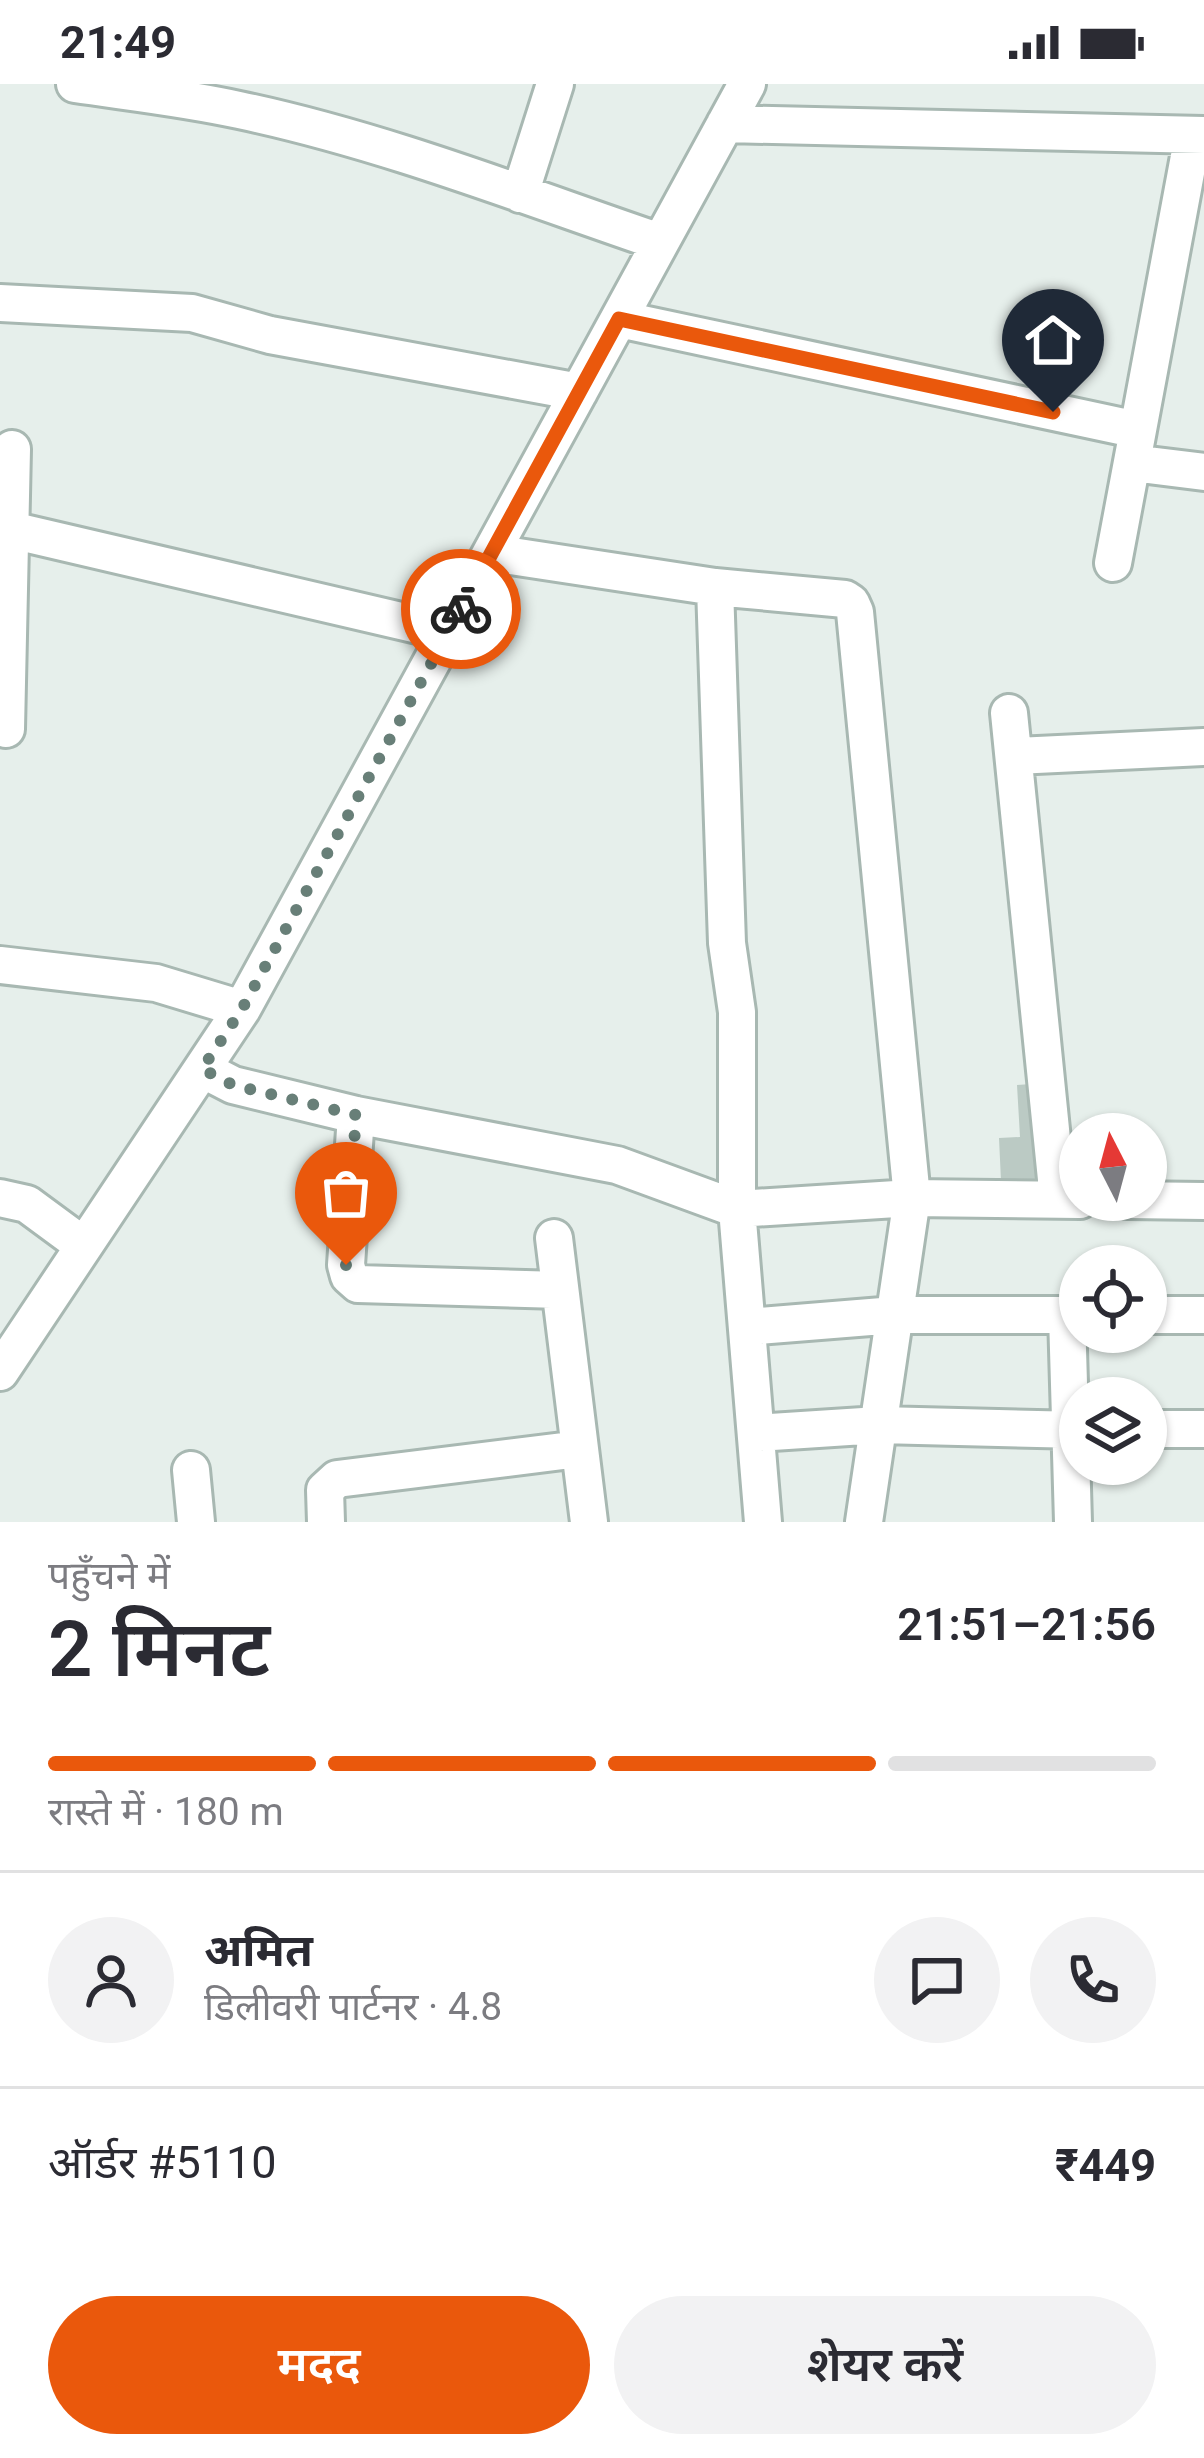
<!DOCTYPE html>
<html lang="hi">
<meta charset="utf-8">
<style>
body{margin:0;font-family:Roboto,"Noto Sans Devanagari",sans-serif;background:#f2f2f3;color:#2b2b33;height:100vh;display:flex;flex-direction:column;font-size:45px;white-space:nowrap}
*{box-sizing:border-box;margin:0}
p{font-size:39px;color:#7c7c81}
.icon{flex:none;width:66px;height:66px;fill:none;stroke:currentColor;stroke-width:2;stroke-linecap:round;stroke-linejoin:round}
.map{position:relative;height:1438px;overflow:hidden}
.details{display:flex;flex-direction:column;background:#fff;flex:1}
.details>*{flex:none}
.needle{width:78px;rotate:354deg}
.buttons{position:absolute;left:1059px;top:1029px;display:grid;gap:24px}
.buttons a{display:grid;place-items:center;width:108px;height:108px;border-radius:50%;background:#fff;box-shadow:0 3px 9px #0004;font-size:60px}
.pin{position:absolute;display:grid;place-items:center;width:102px;height:102px;color:#fff;margin:-123px -51px;border-radius:50% 50% 50% 0;rotate:-45deg;box-shadow:0 0 12px #0007}
.pin .icon{rotate:45deg}
.courier{position:absolute;display:grid;place-items:center;width:120px;height:120px;margin:-60px;border:9px solid #ea580c;border-radius:50%;background:#fff;color:#222;box-shadow:0 3px 15px #0007}
.overview em{font-style:normal;font-weight:600}
.overview div{display:flex;flex-direction:column-reverse}
.overview{display:flex;align-items:center;justify-content:space-between;height:204px;padding:0 48px}
h1{font-size:78px;font-weight:600;line-height:90px}
.bar{display:grid;grid-template-columns:repeat(4,1fr);gap:18px 12px;align-content:center;height:144px;padding:0 48px}
.bar i{height:15px;border-radius:9px;background:#e1e1e2}
.bar .selected{background:#ea580c}
.bar p{grid-column:span 4}
.line{display:flex;align-items:center;gap:30px;padding:0 48px;border-top:3px solid #e1e1e2}
.line div{flex:1}
.round{display:grid;place-items:center;flex:none;width:126px;height:126px;border-radius:63px;background:#f2f2f3}
.action{display:flex;gap:24px;margin-top:auto;padding:24px 48px}
.action a{flex:1;height:138px;border-radius:72px;background:#ea580c;color:#fff;font-size:48px;font-weight:600;line-height:138px;text-align:center}
.action a+a{background:#f2f2f3;color:#2b2b33}
.status{display:flex;justify-content:space-between;align-items:center;height:84px;padding:0 60px;background:#fff;direction:ltr}
.status svg{height:33px;fill:currentColor}
.map>svg:first-child{display:block}
.building{fill:#bbcac4}
.lines{fill:none;stroke-linecap:round;stroke-linejoin:round}
.minor-casing{stroke:#a8b8b2;stroke-width:42}
.minor{stroke:#fff;stroke-width:36}
.done{stroke:#687f78;stroke-width:12;stroke-dasharray:0 21.6}
.route{stroke:#ea580c;stroke-width:15}
</style>
<div class="status"><b>21:49</b><svg viewBox="0 0 49 12"><path d="M0 12V9h3v3zM5 12V6h3v6zM10 12V3h3v9zM15 12V0h3v12zM26 1h20v11H26zM47 4h2v5h-2z"/></svg></div>
<div class="map">
<svg width="1204" height="1438" viewBox="0 0 1204 1438">
<rect width="100%" height="100%" fill="#e6efeb"/>
<path class="building" d="M1046 999 1051 1094 1001 1097 999 1054 1020 1053 1017 1001Z"/>
<g class="lines">
<defs>
<path id="minor" d="M75 0C129 8 185 14 239 26 382 56 522 111 660 158
M725 40 1204 51
M520 110 555 0
M0 219 192 229 270 251 579 308
M619 235 1138 346 1193 51
M1132 379 1204 388
M11 446 448 548
M491 469 715 503 845 515 851 519 855 528 912 1114 864 1438
M1113 479 1138 346
M715 503 727 859 737 928V1125L763 1438
M1009 629 1058 1115
M6 645 12 365
M1014 672 1204 663
M0 881 156 899 242 925
M202 985 233 1001 356 1031 617 1081 737 1125 912 1114 1080 1116
M356 1031 346 1181 349 1192 358 1200 560 1206
M0 1114 27 1120 84 1162
M1127 1116 1204 1117
M554 1154 589 1438
M1067 1231 1073 1438
M1146 1231H1204
M747 1243 895 1231H1080
M0 1288 242 925 747 0
M1146 1345H1204
M756 1349 879 1341 1080 1346
M191 1386 196 1438
M326 1438 325 1406 337 1395 579 1365"/>
</defs>
<use href="#minor" class="minor-casing"/>
<use href="#minor" class="minor"/>
</g>
<g class="lines">
<path class="done" d="M346 1181 356 1031 233 1001 202 985 242 925 461 525"/>
<path class="route" d="M461 525 619 235 1053 328"/>
</g>
</svg>
<div class="buttons">
<a><svg class="needle" viewBox="-14 -14 28 28"><path d="M0-13l5 13h-10z" fill="#e53935"/><path d="M0 13l5-13h-10z" fill="#7c7c81"/></svg></a>
<a><svg class="icon" aria-label="locate" viewBox="0 0 24 24"><circle cx="12" cy="12" r="6"/><path d="M12 2v4M12 18v4M2 12h4M18 12h4"/></svg></a>
<a><svg class="icon" aria-label="layers" viewBox="0 0 24 24"><path d="M12 4l9 5-9 5-9-5zM3 14l9 5 9-5"/></svg></a>
</div>
<div class="pin" style="left:346px;top:1181px;background:#ea580c"><svg class="icon" aria-label="bag" viewBox="0 0 24 24"><path d="M5 8h14l-1 12H6zM9 8a3 3 0 0 1 6 0"/></svg></div>
<div class="pin" style="left:1053px;top:328px;background:#1f2937"><svg class="icon" aria-label="home" viewBox="0 0 24 24"><path d="M3 11l9-7 9 7M6 9v11h12V9"/></svg></div>
<div class="courier" style="left:461px;top:525px"><svg class="icon" aria-label="bike" viewBox="0 0 24 24"><circle cx="6" cy="16" r="4"/><circle cx="18" cy="16" r="4"/><path d="M6 16l4-8h5l3 8M10 8l3 8H6M13 5h3"/></svg></div>
</div>
<section class="details">
<div class="overview"><div><h1>2 मिनट</h1><p>पहुँचने में</p></div><em>21:51–21:56</em></div>
<div class="bar"><i class="selected"></i><i class="selected"></i><i class="selected"></i><i></i><p>रास्ते में · 180 m</p></div>
<div class="line" style="height:216px"><a class="round"><svg class="icon" aria-label="person" viewBox="0 0 24 24"><circle cx="12" cy="8" r="4"/><path d="M4 21q1-7 8-7t8 7"/></svg></a><div><b>अमित</b><p>डिलीवरी पार्टनर · 4.8</p></div><a class="round"><svg class="icon" aria-label="chat" viewBox="0 0 24 24"><path d="M4 5h16v11H9l-5 4z"/></svg></a><a class="round"><svg class="icon" aria-label="phone" viewBox="0 0 24 24"><path d="M5 4h4l2 5-3 2q2 4 5 5l2-3 5 2v4C11 20 4 13 5 4z"/></svg></a></div>
<div class="line" style="height:156px"><div>ऑर्डर #5110</div><b>₹449</b></div>
<div class="action"><a>मदद</a><a>शेयर करें</a></div>
</section>
